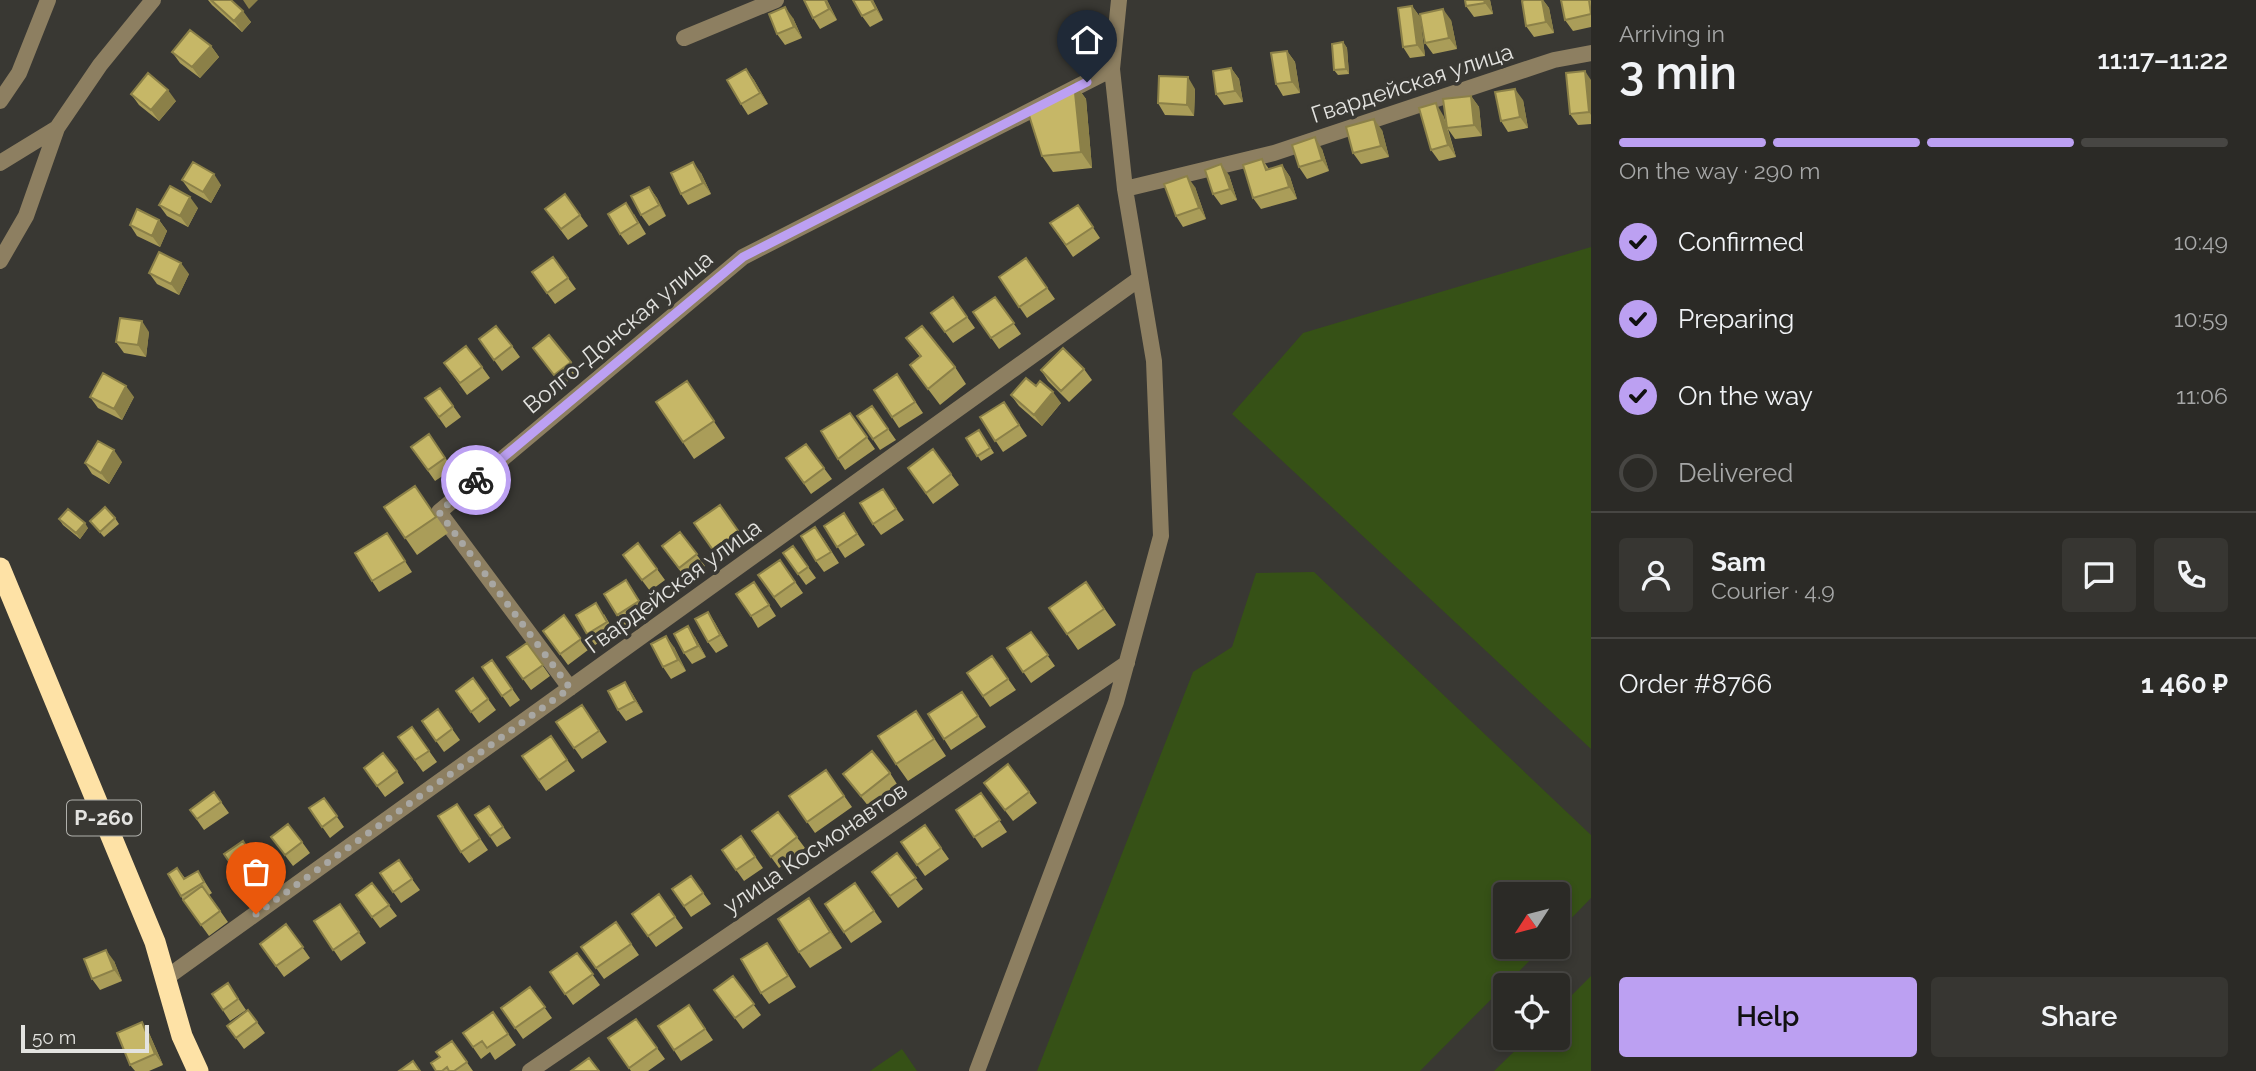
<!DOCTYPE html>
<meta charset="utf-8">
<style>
body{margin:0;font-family:Raleway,sans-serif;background:#373632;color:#f1f3f6;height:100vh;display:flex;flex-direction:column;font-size:26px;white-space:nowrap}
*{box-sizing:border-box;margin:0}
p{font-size:23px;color:#a6a7a7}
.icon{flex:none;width:38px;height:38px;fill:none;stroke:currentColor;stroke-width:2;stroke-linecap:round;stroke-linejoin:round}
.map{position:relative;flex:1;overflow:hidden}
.sheet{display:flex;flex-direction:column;background:#2b2a26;width:665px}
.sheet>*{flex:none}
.needle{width:46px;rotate:234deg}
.fabs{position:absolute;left:1493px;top:882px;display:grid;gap:14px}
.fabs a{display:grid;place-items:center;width:77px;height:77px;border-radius:7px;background:#2b2a26;box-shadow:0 4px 10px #0003,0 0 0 2px #474643;font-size:35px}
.scale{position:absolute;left:21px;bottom:18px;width:128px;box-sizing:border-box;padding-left:7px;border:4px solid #e3e3e0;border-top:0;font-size:19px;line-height:24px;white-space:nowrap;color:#e3e3e0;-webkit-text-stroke:5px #393833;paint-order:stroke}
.pin{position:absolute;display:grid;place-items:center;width:60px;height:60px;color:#fff;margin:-72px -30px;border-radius:50% 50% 50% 0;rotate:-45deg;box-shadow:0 0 7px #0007}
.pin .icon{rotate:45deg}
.courier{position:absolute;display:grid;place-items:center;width:70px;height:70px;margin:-35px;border:5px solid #bca0f2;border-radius:50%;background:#fff;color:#222;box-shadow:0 2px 9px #0007}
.headline em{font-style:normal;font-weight:600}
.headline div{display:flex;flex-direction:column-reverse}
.headline{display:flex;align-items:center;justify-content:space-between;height:119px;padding:0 28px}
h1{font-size:46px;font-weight:600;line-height:52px}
.bar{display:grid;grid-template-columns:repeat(4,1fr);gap:10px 7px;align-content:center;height:84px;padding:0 28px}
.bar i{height:9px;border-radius:5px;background:#474643}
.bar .current{background:#bca0f2}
.bar p{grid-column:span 4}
.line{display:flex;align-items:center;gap:18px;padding:0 28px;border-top:2px solid #474643}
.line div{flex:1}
.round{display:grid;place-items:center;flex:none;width:74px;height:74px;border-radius:7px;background:#373632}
ol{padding:0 28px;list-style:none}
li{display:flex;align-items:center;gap:21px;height:77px}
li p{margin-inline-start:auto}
li .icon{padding:7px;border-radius:50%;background:#bca0f2;color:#111;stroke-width:4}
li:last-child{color:#a6a7a7}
li i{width:38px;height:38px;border:4px solid #474643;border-radius:50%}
.cta{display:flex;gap:14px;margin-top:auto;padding:14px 28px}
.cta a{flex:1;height:80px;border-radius:7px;background:#bca0f2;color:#111;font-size:28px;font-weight:600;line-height:80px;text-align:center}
.cta a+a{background:#373632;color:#f1f3f6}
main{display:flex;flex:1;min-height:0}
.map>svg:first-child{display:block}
.green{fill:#365116}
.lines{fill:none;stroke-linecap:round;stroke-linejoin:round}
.minor{stroke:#8d7f61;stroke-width:16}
.highway{stroke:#fee2a6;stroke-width:21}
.wall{fill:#aa9d59}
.shaded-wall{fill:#8b8048}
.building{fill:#c6b767;stroke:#8b8048;stroke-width:2}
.done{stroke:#a8a7a3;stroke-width:7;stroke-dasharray:0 12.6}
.route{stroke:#bca0f2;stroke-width:9}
.labels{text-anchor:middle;stroke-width:7;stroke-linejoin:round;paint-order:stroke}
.shield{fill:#393833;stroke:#b0b0ac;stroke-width:2}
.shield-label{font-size:21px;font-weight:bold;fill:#e3e3e0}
.street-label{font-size:23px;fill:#e3e3e0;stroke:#393833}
</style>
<main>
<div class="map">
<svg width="1591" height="1071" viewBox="0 0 1591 1071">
<rect width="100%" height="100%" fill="#393833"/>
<path class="green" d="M1591 247V749L1232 414 1303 333Z
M1314 572 1591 835V898L1558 932V894H1505V947H1543L1420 1071H1037L1193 672 1232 647 1256 573Z
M1591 976V1071H1494L1528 1038H1558V1009Z
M902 1049 917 1071H870Z"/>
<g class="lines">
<path class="minor" d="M684 38 776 0
M0 101 19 73 48 0
M0 163 57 128
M1125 189 1274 153 1554 60 1591 53
M0 261 26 216 57 128 100 65 153 0
M570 688 439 512 743 257 1112 69
M166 978 1139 279
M530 1071 1127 663
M977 1071 1116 702 1161 536 1154 361 1125 189 1112 69 1119 0"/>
<path class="highway" d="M0 568 155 942 182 1036 198 1071"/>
</g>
<path class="wall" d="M208 0H231L251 22 242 32 212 5Z
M804 0H827L837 20 820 29 813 18Z
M853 0H873L883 20 870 27 862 16Z
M1465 0H1490L1493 14 1474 17 1466 6Z
M1524 0H1543L1549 8 1554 33 1534 37 1526 26Z
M1591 0V27L1573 31 1565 20Z
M1412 6 1420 17 1425 56 1410 58 1403 47Z
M793 18 802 38 785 45 777 34Z
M1451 20 1457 49 1433 54 1425 43Z
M1343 42 1347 48 1349 74 1338 75 1334 70Z
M211 46 219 57 200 78 180 63 172 52Z
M1287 51 1295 62 1300 93 1283 96 1276 84Z
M1231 68 1239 79 1243 102 1224 105 1216 94Z
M746 69 754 80 768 104 748 115 741 104Z
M1591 80V124L1578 125 1570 114Z
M1074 83 1086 99 1092 168 1053 172 1042 156Z
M1195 89 1194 116 1165 115 1158 103Z
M131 94 176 101 159 121 139 105Z
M1471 96 1479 107 1482 136 1455 139 1448 129 1456 157 1439 161 1431 150 1443 115 1447 125Z
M1523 100 1528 128 1508 132 1501 121Z
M1382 130 1389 157 1361 164 1353 153Z
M1322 149 1329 171 1307 179 1299 167Z
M1262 159 1269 169 1282 165 1290 177 1297 199 1261 209 1253 198Z
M701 173 711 194 688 205 681 194Z
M1229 175 1237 200 1221 205 1213 194Z
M182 180 221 185 211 203 190 191Z
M649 187 657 198 666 216 649 226 641 215Z
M1195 187 1206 219 1183 227 1176 216Z
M565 194 588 226 568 240 545 209Z
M159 205 198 208 188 227 167 216Z
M1078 205 1100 238 1073 257 1050 223Z
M634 214 646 234 628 245 620 234Z
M159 220 167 231 160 247 137 236 130 225Z
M553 257 576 289 555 304 532 272Z
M1026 258 1055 299 1027 318 999 277Z
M149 273 189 274 179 295 157 284Z
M953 297 975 328 953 343 931 313Z
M995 297 1021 334 999 349 973 312Z
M149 332 146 357 124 353 116 342Z
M906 338 955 367 966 384 940 405 910 365 920 357Z
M479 339 512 346 520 357 502 371Z
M533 348 571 362 578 373 562 386Z
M444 363 482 367 490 378 467 395Z
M1084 369 1092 380 1069 402 1048 381 1041 370Z
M897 374 923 413 899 428 874 390Z
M687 381 725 438 694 459 656 402Z
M440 388 461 417 446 428 425 398Z
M1011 395 1061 403 1042 426 1019 406Z
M90 397H134L122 420 98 408Z
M1004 402 1027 436 1003 452 980 417Z
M872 406 896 440 880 450 857 416Z
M850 413 875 449 845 470 838 459Z
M979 430 994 453 981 461 966 438Z
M429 434 453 469 435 481 411 447Z
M806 444 832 479 811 494 786 458Z
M933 449 959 485 933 504 908 468Z
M122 462 109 484 92 474 85 463Z
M415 486 448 533 417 555 384 507Z
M883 489 904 520 881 535 873 524Z
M720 505 747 543 721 561 694 523Z
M844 513 865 545 845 558 824 526Z
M115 518 119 524 104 537 90 521Z
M59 519 88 528 80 539 63 525Z
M680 532 705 566 686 579 662 546Z
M387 533 412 572 379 592 372 581Z
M823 538 839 563 824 572 816 561Z
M638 543 665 580 650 591 623 555Z
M793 546 816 578 806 585 783 553Z
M780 560 803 593 781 608 758 575Z
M626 580 647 612 625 626 617 615Z
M754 582 776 616 758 628 751 616Z
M1086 582 1116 625 1078 650 1049 608Z
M708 612 715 623 728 646 716 653 708 642Z
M604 614 615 633 595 645 587 634Z
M564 615 588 650 568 665 543 631Z
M1031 632 1055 666 1031 683 1007 648Z
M695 637 706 657 692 664 684 653Z
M527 643 550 676 531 690 507 657Z
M674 647 686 671 671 679 663 667Z
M992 656 1016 690 990 707 967 673Z
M492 660 520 700 510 707 482 667Z
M473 678 496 710 479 723 456 691Z
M962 692 986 727 951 750 944 739Z
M632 693 643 712 626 721 618 710Z
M582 705 607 742 582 759 556 722Z
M438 709 460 740 444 752 422 721Z
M916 711 946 756 908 781 896 764Z
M412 727 437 762 423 772 398 737Z
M551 736 575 771 546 791 522 756Z
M364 768 397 771 404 783 385 797Z
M826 770 852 807 815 833 789 796Z
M890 773 897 784 869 807 843 774Z
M984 783 1029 792 1037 803 1013 821Z
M214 792 229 813 204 830 190 810Z
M981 793 1007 832 982 848 956 810Z
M324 798 344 827 330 838 309 808Z
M457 804 488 850 469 863 461 852Z
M489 806 511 838 497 847 475 815Z
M778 812 805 848 779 868 752 831Z
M925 825 949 859 925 876 901 842Z
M741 836 763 868 744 881 722 850Z
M271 837 302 842 310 853 293 866Z
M243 841 269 879 250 892 224 854Z
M897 853 923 889 898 908 872 872Z
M177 868 185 878 198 871 212 893 209 895 228 922 209 936 183 900 168 874Z
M380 873 412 879 420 890 401 903Z
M691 876 711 904 691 917 672 889Z
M372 883 397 916 380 928 356 895Z
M855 883 882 922 851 943 825 904Z
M659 894 683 928 656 947 632 914Z
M809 898 842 948 810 968 799 952Z
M340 904 366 943 341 961 314 921Z
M616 922 639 955 604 979 581 947Z
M286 924 310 958 284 977 260 944Z
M577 953 600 985 573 1005 550 972Z
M775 954 796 987 769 1004 761 993Z
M114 961 122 981 100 990 92 979Z
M733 976 761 1015 743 1029 714 990Z
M228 983 246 1010 230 1021 212 994Z
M530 987 552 1018 523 1039 501 1008Z
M689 1005 713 1040 681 1061 658 1026Z
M248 1010 265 1033 244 1049 227 1026Z
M493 1012 516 1045 495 1060 490 1052 481 1059 463 1033Z
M636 1019 665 1059 648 1071H631L608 1038Z
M149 1033 163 1065 149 1071H135L130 1065Z
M452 1041 473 1071H436L440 1057Z"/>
<path class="shaded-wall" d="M243 0H258L249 9Z
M825 0H827L837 20 829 9Z
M871 0H873L883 20 876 9Z
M1484 0H1490L1493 14 1485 3Z
M1542 0H1543L1549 8 1554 33 1546 22Z
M1412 6 1420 17 1425 56 1417 45Z
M785 7 793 18 802 38 794 27Z
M1443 9 1451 20 1457 49 1449 38Z
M243 11 251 22 242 32 234 21Z
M1343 42 1347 48 1349 74 1346 69Z
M211 46 219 57 200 78 192 67Z
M1287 51 1295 62 1300 93 1292 82Z
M1231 68 1239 79 1243 102 1235 91Z
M746 69 754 80 768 104 760 93Z
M1585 71 1591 80V115L1589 112Z
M1188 77 1195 89 1194 116 1187 105Z
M1074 83 1086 99 1092 168 1081 152Z
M1515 89 1523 100 1528 128 1520 117Z
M168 90 176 101 159 121 151 110Z
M1471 96 1479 107 1482 136 1474 125Z
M1436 103 1443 115 1456 157 1448 145Z
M1374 119 1382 130 1389 157 1381 146Z
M1315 137 1322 149 1329 171 1322 160Z
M693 162 701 173 711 194 703 183Z
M1221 164 1229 175 1237 200 1230 189Z
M1282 165 1290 177 1297 199 1289 187Z
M214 174 221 185 211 203 203 192Z
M1187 176 1195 187 1206 219 1199 208Z
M649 187 657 198 666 216 659 205Z
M190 197 198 208 188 227 180 216Z
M159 220 167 231 160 247 152 236Z
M181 263 189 274 179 295 171 284Z
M142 321 149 332 146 357 138 345Z
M126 386 134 397 122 420 114 409Z
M1053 392 1061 403 1042 426 1034 415Z
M114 450 122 462 109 484 101 473Z
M85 523 88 528 80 539 76 533Z
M708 612 715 623 728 646 720 635Z
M688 626 695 637 706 657 698 646Z
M666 636 674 647 686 671 678 660Z
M625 682 632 693 643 712 635 701Z
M809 898 821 915 842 948 830 932Z
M106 950 114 961 122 981 114 970Z
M142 1022 149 1033 163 1065 155 1054Z"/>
<path class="building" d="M211 0H231L243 11 234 21Z
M804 0H825L829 9 813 18Z
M853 0H871L876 9 862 16Z
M1465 0H1484L1485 3 1466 6Z
M1524 0H1542L1546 22 1526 26 1522 1Z
M1561 0H1589L1591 14 1565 20Z
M1412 6 1417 45 1403 47 1398 8Z
M785 7 794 27 777 34 769 14Z
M1443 9 1449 38 1425 43 1420 14Z
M190 30 211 46 192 67 172 52Z
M1343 42 1346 69 1334 70 1332 44Z
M1287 51 1292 82 1276 84 1271 53Z
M1231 68 1235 91 1216 94 1213 71Z
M746 69 760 93 741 104 727 80Z
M1585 71 1589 112 1570 114 1566 73Z
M148 73 168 90 151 110 131 94Z
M1159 76 1188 77 1187 105 1158 103Z
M1074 83 1081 152 1042 156 1027 109Z
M1515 89 1520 117 1501 121 1495 92Z
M1471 96 1474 125 1447 128 1443 99Z
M1436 103 1448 145 1431 150 1419 108Z
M1374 119 1381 146 1353 153 1346 127Z
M1315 137 1322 160 1299 167 1292 145Z
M1262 159 1266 170 1282 165 1289 187 1253 198 1243 165Z
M193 162 214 174 203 192 182 180Z
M693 162 703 183 681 194 671 173Z
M1221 164 1230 189 1213 194 1205 170Z
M1187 176 1199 208 1176 216 1164 184Z
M170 186 190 197 180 216 159 205Z
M649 187 659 205 641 215 631 196Z
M565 194 580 215 561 229 545 209Z
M626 203 638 223 620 234 608 214Z
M1078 205 1093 227 1066 245 1050 223Z
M137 209 159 220 152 236 130 225Z
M159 252 181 263 171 284 149 273Z
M553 257 568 278 547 293 532 272Z
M1026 258 1047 288 1019 307 999 277Z
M953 297 967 317 945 332 931 313Z
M995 297 1014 323 991 338 973 312Z
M120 318 142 321 138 345 116 342Z
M496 326 512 346 494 360 479 339Z
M922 326 955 367 928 389 910 365 921 356 906 338Z
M549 335 571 362 554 375 533 348Z
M466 346 482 367 460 383 444 363Z
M1063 348 1084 369 1061 391 1041 370Z
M103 373 126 386 114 409 90 397Z
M897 374 915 402 892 417 874 390Z
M1026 378 1036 386 1040 381 1053 392 1034 415 1011 395Z
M687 381 714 421 683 442 656 402Z
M440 388 453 406 439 417 425 398Z
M1004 402 1019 425 995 441 980 417Z
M872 406 888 429 873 439 857 416Z
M850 413 867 437 838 459 821 431Z
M979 430 990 448 977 456 966 438Z
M429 434 445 458 428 470 411 447Z
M98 441 114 450 101 473 85 463Z
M806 444 824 468 804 483 786 458Z
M933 449 951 474 926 493 908 468Z
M415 486 436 517 405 538 384 507Z
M883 489 896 509 873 524 860 503Z
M720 505 739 532 713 550 694 523Z
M105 507 115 518 100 532 90 521Z
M68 509 85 523 76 533 59 519Z
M844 513 857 534 837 547 824 526Z
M815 527 831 552 816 561 801 536Z
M680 532 697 554 679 568 662 546Z
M387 533 405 561 372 581 355 553Z
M638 543 657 569 642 580 623 555Z
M793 546 808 567 798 574 783 553Z
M780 560 795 582 774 597 758 575Z
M626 580 639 601 617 615 604 594Z
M754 582 769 605 751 616 736 594Z
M1086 582 1104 609 1067 634 1049 608Z
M596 603 607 622 587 634 576 615Z
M708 612 720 635 708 642 695 619Z
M564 615 581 639 560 654 543 631Z
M688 626 698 646 684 653 674 634Z
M1031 632 1048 655 1023 672 1007 648Z
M666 636 678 660 663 667 651 644Z
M527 643 543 665 523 679 507 657Z
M992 656 1008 679 983 696 967 673Z
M492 660 512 689 502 696 482 667Z
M473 678 488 699 471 712 456 691Z
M625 682 635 701 618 710 608 691Z
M962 692 978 716 944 739 928 714Z
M582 705 599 731 574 748 556 722Z
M438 709 452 729 436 741 422 721Z
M916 711 934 739 896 764 878 736Z
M412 727 429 751 415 760 398 737Z
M551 736 567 760 539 780 522 756Z
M872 751 890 773 861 796 843 774Z
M383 753 397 771 377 786 364 768Z
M1008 764 1029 792 1005 810 984 783Z
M826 770 844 796 807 822 789 796Z
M214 792 221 802 197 819 190 810Z
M981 793 1000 820 974 837 956 810Z
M324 798 337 816 322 827 309 808Z
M457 804 480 839 461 852 438 816Z
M489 806 503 827 490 836 475 815Z
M778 812 797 837 771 857 752 831Z
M288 824 302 842 285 855 271 837Z
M925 825 941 848 917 865 901 842Z
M741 836 755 857 736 870 722 850Z
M243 841 261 868 242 881 224 854Z
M897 853 916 878 890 896 872 872Z
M399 860 412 879 393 892 380 873Z
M177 868 184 879 198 871 204 882 181 896 168 874Z
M691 876 703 893 684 906 672 889Z
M372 883 389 905 372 917 356 895Z
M855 883 874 911 844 932 825 904Z
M202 886 220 911 201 925 183 900Z
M659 894 675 917 648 936 632 914Z
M809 898 830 932 799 952 778 919Z
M340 904 359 932 333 950 314 921Z
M616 922 631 944 596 968 581 947Z
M286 924 303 947 276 966 260 944Z
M767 943 788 976 761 993 741 959Z
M106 950 114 970 92 979 84 959Z
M577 953 593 974 565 994 550 972Z
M733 976 754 1004 735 1018 714 990Z
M228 983 238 999 223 1010 212 994Z
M530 987 545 1007 515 1028 501 1008Z
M689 1005 705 1029 674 1050 658 1026Z
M248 1010 257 1022 236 1038 227 1026Z
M493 1012 508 1034 487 1048 482 1041 473 1047 463 1033Z
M636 1019 657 1048 629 1068 608 1038Z
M142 1022 155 1054 130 1065 117 1033Z
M452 1041 467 1062 454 1071H449L447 1067 442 1071H436L431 1063 440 1057 436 1052Z
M589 1058 599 1071H571Z
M413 1061 420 1071H399Z"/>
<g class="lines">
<path class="done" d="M256 914 570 688 439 512 476 480"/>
<path class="route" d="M476 480 743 257 1087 82"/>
</g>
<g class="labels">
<rect class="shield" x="67" y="800.5" width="74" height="35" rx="5"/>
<g class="shield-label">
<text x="104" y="825">Р-260</text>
</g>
<g class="street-label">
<text transform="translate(1412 83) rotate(-18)" y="8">Гвардейская улица</text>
<text transform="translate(618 332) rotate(-40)" y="8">Волго-Донская улица</text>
<text transform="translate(673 586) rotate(-36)" y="8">Гвардейская улица</text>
<text transform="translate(815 848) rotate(-34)" y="8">улица Космонавтов</text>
</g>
</g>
</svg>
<div class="fabs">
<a><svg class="needle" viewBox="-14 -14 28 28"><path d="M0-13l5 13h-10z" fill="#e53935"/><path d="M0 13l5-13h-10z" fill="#a6a7a7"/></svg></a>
<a><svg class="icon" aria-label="locate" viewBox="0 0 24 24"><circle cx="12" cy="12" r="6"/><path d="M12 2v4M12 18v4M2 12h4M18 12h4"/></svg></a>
</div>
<div class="scale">50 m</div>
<div class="pin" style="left:256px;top:914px;background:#ea580c"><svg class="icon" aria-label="bag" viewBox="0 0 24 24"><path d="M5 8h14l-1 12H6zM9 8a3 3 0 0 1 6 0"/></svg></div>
<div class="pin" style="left:1087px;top:82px;background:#1f2937"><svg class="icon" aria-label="home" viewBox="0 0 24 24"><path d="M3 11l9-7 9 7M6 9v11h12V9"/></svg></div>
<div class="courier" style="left:476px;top:480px"><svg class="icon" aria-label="bike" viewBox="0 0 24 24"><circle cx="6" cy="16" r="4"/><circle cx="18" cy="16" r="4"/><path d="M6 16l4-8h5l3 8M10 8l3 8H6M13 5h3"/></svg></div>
</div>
<section class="sheet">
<div class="headline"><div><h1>3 min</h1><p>Arriving in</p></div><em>11:17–11:22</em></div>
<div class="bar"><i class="current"></i><i class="current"></i><i class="current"></i><i></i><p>On the way · 290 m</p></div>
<ol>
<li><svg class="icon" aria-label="check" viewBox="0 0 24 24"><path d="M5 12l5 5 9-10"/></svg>Confirmed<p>10:49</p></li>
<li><svg class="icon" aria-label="check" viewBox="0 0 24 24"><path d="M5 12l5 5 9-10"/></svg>Preparing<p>10:59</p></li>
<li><svg class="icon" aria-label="check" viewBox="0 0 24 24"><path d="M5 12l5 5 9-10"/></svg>On the way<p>11:06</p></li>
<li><i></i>Delivered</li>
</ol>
<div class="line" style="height:126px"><a class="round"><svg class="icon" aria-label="person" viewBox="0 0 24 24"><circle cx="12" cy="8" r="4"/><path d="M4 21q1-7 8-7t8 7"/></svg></a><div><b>Sam</b><p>Courier · 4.9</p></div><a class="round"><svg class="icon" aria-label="chat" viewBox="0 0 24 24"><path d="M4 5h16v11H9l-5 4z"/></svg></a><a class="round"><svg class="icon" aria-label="phone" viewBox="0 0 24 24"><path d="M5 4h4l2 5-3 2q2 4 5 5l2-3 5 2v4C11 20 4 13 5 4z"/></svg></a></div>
<div class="line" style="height:91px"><div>Order #8766</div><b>1 460 ₽</b></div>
<div class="cta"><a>Help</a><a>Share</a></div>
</section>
</main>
